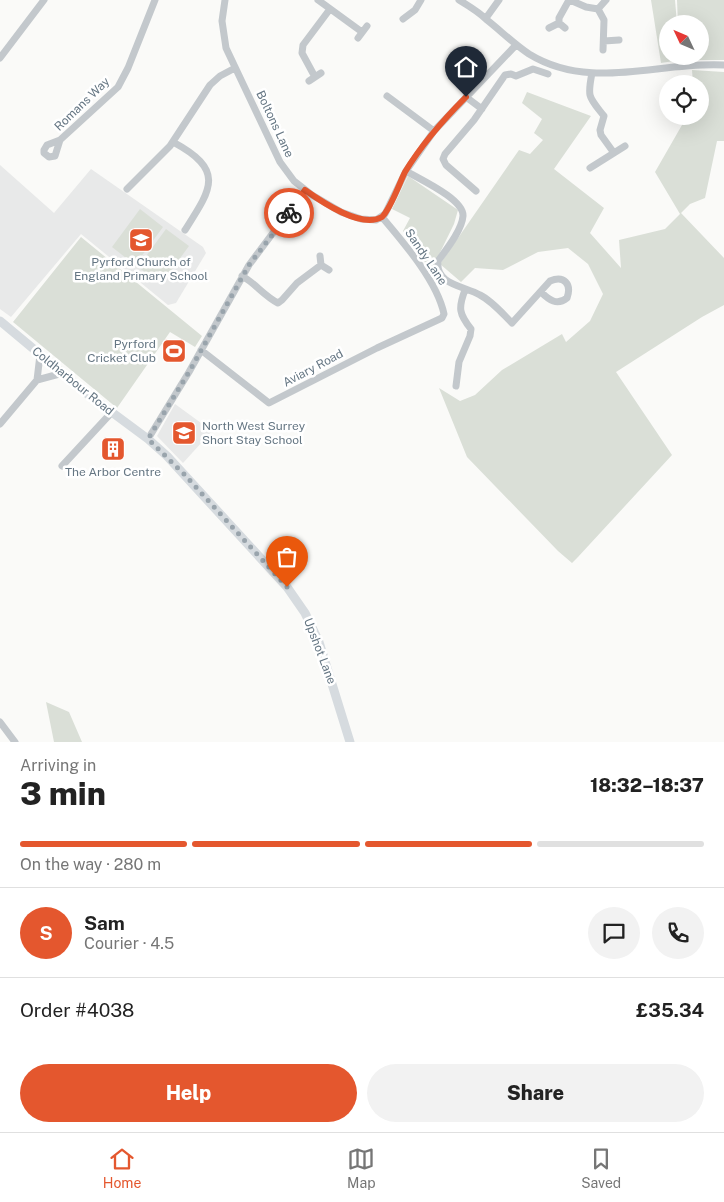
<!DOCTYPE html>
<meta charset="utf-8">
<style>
body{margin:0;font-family:"Public Sans",sans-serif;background:#f2f2f2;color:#222;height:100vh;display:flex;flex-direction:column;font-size:19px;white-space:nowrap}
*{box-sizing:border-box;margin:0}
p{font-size:16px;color:#767676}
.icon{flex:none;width:28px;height:28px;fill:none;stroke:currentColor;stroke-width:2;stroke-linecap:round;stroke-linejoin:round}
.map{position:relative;height:742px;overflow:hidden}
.drawer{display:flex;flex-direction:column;background:#fff;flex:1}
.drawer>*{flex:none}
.needle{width:32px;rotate:314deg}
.fabs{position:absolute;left:659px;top:15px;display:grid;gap:10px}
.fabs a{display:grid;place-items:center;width:50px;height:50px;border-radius:50%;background:#fff;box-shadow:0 5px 20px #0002;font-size:25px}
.pin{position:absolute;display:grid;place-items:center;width:42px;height:42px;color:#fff;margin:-51px -21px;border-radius:50% 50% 50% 0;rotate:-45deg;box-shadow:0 0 5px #0007}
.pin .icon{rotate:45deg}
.courier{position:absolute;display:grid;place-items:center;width:50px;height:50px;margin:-25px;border:4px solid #e4572e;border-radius:50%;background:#fff;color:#222;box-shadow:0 1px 6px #0007}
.overview em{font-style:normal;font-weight:800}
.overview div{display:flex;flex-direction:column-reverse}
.overview{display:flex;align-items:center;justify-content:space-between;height:85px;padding:0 20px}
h1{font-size:32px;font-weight:800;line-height:38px}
.bar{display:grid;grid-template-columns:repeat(4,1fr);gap:8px 5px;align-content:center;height:60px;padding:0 20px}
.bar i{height:6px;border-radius:4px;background:#e0e0e0}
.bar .current{background:#e4572e}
.bar p{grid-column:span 4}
.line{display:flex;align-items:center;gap:12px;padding:0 20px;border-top:1px solid #e0e0e0}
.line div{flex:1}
.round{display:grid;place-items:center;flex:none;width:52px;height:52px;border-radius:26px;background:#f2f2f2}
.action{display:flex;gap:10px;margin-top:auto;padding:10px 20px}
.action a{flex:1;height:58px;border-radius:30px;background:#e4572e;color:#fff;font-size:20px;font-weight:800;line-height:58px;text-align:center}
.action a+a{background:#f2f2f2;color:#222}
.tabs{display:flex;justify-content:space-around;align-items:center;height:70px;border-top:1px solid #e0e0e0;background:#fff;font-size:14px;color:#767676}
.tabs a{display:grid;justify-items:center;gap:2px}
.tabs .current{color:#e4572e}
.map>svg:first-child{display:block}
.built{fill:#e8e9e9}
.green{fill:#dadfd7}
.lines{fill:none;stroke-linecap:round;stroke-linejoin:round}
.minor{stroke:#c3c8cc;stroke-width:7}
.major{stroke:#d6dbdf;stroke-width:9}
.done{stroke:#99a4ac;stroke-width:5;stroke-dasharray:0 9}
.route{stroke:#e4572e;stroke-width:6}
.labels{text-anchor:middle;stroke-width:5;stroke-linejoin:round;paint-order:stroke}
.street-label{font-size:12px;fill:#657683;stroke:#fff}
.poi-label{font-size:12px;fill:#657683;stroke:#fff}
</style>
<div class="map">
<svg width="724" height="742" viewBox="0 0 724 742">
<rect width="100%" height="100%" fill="#fafaf8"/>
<path class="built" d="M0 165 54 213 91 169 203 247 206 253 176 303 168 305 81 234 11 317 0 309Z
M175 404 212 431 183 463 157 436Z"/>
<path class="green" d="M651 0H675L677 24H668V56H700V24H678L677 0H724V60H680L661 63Z
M692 70 724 72V141H717L705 198 690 204 681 213 724 258V305L702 317 616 372 672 455 578 557 572 563 558 551 467 457 439 388 460 401 475 395 502 370 562 334 566 342 590 321 603 294 588 264 568 248 538 252 503 270 475 268 461 282 440 264 519 150 530 154 543 140 534 133 542 119 522 103 527 92 591 116 554 169 604 208 590 233 621 268 619 240 665 229 680 214 655 172 682 125 685 116H700V84H693Z
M408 176 458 210 454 224 431 271 403 231 410 218 392 209Z
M140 209 163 227 135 265 112 247Z
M166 229 189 246 161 284 138 267Z
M81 237 202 336 195 347 170 332 117 408 13 322Z
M46 702 69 712 82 742H54Z"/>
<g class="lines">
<path class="minor" d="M225 0 222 21 226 48 280 162 294 181 312 195 341 212 361 219 376 220 385 214 406 171 434 131 516 45
M318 0 362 32
M459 0C469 6 479 12 487 20 501 31 514 44 529 54 591 92 658 61 724 65
M570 0 586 7 598 9
M486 18 499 0
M403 19 415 10 421 0
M559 23V18L569 0
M549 28 559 23 565 28
M358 38 367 26
M604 41 619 40
M603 50 604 20 598 9 606 0
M0 58 44 0
M592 73C587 98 589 97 604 116L600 130 601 135 614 153
M315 77 302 53 303 45 330 9
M309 81 321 73
M387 96 434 131
M466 97 482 109
M60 140 55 156 49 157 44 153V150L47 145 60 140 118 87 128 68 155 0
M173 142C225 170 212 188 185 230
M590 168 625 146
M406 171C419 179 464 199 463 216 462 230 446 250 438 261 435 285 465 286 480 295 492 301 502 313 512 323L550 281C564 275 572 284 567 298 557 306 549 300 541 292
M127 189 170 146 210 85 220 76 235 68
M476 191 446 165 443 159 445 154 474 120 505 75 511 74 516 76 533 69 548 74
M320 256 321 265 329 270
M242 276C255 283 264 296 278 303L282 300 297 283 321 265
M201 350 269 403 377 348 442 318 444 314C437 281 404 243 382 217
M37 380 63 373
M456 386 459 362 470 336 471 329C459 314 458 308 465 290
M0 424 37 380 40 355
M148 439 189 372 249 265 305 190
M62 466 112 412
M0 722 15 742"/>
<path class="major" d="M0 321 90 396 148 439 167 456 287 587 305 613 319 642 350 742"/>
</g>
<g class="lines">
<path class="done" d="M287 587 184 474 148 439 189 372 249 265 289 213"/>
<path class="route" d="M289 213 305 190C322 202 361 229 382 217 391 208 399 184 405 172 422 144 443 120 466 97"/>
</g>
<defs>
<symbol id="school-square" viewBox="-11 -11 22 22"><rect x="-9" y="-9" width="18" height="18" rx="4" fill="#e4572e" stroke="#fff"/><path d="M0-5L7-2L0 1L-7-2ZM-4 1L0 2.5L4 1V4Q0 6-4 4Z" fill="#fff"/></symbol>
<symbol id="stadium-square" viewBox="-11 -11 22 22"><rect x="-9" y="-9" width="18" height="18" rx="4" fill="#e4572e" stroke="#fff"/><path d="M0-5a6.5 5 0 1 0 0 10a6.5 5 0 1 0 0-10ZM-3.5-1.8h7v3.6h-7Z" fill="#fff"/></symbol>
<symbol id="building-square" viewBox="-11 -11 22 22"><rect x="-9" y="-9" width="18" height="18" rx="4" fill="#e4572e" stroke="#fff"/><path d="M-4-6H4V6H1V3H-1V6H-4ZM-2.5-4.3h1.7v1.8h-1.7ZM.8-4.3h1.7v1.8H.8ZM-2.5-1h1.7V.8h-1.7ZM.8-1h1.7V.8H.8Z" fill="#fff"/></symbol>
</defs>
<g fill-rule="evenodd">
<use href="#school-square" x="127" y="226" width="28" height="28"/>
<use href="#stadium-square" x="160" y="337" width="28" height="28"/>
<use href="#school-square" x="170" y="419" width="28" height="28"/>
<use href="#building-square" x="99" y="435" width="28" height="28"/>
</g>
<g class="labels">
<g class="street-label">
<text transform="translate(82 104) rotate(-44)" y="4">Romans Way</text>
<text transform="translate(275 124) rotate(65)" y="4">Boltons Lane</text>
<text transform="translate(426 257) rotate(56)" y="4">Sandy Lane</text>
<text transform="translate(313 368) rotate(-28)" y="4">Aviary Road</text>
<text transform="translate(73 381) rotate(39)" y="4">Coldharbour Road</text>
<text transform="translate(320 651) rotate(69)" y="4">Upshot Lane</text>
</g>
<g class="poi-label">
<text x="141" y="266">Pyrford Church of<tspan x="141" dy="14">England Primary School</tspan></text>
<text x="156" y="348" text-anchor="end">Pyrford<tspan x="156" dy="14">Cricket Club</tspan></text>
<text x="202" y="430" text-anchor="start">North West Surrey<tspan x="202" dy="14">Short Stay School</tspan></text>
<text x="113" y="476">The Arbor Centre</text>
</g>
</g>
</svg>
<div class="fabs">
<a><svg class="needle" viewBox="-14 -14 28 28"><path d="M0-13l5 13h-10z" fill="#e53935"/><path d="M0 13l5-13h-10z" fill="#767676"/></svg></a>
<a><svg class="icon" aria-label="locate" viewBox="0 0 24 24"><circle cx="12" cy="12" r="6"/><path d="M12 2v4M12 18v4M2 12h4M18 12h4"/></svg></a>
</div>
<div class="pin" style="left:287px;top:587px;background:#ea580c"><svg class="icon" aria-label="bag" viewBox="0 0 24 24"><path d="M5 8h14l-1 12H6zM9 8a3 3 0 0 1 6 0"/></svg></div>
<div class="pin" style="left:466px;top:97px;background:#1f2937"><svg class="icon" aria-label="home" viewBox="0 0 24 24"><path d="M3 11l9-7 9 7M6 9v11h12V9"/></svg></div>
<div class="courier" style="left:289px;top:213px"><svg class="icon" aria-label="bike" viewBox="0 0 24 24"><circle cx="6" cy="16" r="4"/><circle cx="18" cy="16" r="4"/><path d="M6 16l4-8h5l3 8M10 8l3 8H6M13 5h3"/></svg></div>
</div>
<section class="drawer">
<div class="overview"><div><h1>3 min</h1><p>Arriving in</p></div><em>18:32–18:37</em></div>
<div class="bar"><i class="current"></i><i class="current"></i><i class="current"></i><i></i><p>On the way · 280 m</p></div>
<div class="line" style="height:90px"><b class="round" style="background:#e4572e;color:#fff">S</b><div><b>Sam</b><p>Courier · 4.5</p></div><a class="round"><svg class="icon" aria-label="chat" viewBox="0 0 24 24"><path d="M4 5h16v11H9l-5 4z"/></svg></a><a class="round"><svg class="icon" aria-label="phone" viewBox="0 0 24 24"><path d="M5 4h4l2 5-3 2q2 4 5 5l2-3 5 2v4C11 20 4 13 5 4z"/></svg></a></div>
<div class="line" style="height:65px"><div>Order #4038</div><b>£35.34</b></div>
<div class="action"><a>Help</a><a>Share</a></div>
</section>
<nav class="tabs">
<a class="current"><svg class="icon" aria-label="home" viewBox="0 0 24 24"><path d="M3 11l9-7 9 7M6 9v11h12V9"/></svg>Home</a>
<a><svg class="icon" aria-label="map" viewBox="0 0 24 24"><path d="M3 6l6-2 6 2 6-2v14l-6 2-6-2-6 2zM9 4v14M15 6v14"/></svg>Map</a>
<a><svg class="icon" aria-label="saved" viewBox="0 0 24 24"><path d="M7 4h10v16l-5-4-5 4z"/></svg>Saved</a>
</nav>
